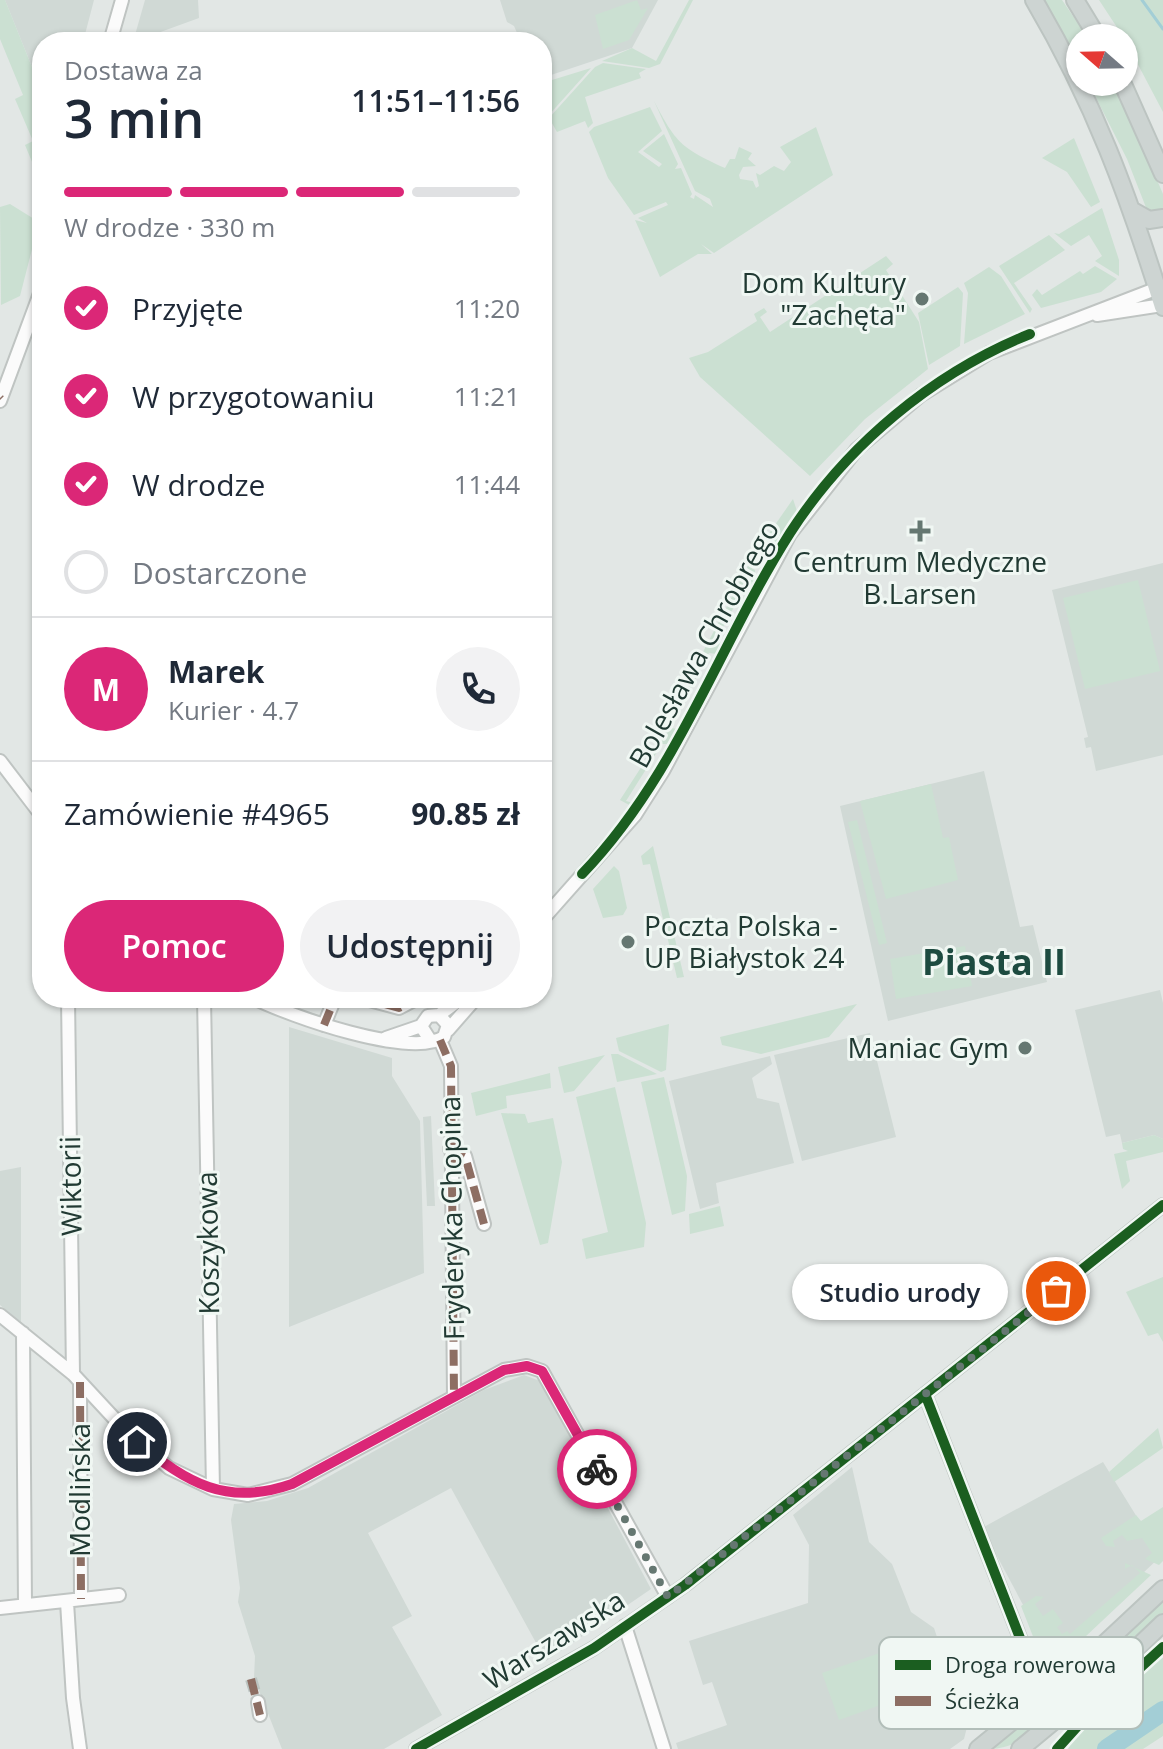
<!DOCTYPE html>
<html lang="pl">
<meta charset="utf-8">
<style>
body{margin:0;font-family:"Open Sans",sans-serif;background:#f2f2f3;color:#1f2937;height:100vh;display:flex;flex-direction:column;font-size:30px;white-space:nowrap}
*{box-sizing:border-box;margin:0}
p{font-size:26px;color:#747a83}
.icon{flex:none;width:44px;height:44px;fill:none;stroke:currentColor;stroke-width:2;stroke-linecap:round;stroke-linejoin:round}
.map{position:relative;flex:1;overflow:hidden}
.drawer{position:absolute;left:32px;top:32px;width:520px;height:976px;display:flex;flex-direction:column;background:#fff;border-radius:32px;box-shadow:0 2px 6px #0004}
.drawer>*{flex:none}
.needle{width:52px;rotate:290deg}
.controls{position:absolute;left:1066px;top:24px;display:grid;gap:16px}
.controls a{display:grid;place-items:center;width:72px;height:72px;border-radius:50%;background:#fff;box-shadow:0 2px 6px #0004;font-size:40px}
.pin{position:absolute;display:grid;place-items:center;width:68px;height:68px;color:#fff;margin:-34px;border:4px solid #fff;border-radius:50%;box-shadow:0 2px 8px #0007}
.courier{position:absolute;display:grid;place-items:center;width:80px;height:80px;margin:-40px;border:6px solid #db2777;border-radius:50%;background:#fff;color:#222;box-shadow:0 2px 10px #0007}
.bubble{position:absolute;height:56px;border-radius:28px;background:#fff;box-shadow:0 2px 6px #0004;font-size:26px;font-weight:600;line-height:56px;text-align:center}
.headline em{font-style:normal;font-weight:600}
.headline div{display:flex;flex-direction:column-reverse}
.headline{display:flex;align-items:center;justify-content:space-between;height:136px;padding:0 32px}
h1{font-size:52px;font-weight:600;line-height:60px}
.bar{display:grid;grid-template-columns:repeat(4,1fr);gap:12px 8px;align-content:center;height:96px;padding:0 32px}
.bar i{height:10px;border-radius:6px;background:#e0e1e3}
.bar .active{background:#db2777}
.bar p{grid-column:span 4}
.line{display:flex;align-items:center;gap:20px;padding:0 32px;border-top:2px solid #e0e1e3}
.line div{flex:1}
.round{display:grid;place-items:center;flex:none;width:84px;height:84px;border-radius:42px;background:#f2f2f3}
ol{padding:0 32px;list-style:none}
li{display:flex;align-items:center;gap:24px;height:88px}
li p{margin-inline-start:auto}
li .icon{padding:8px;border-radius:50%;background:#db2777;color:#fff;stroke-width:4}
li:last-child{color:#747a83}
li i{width:44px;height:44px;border:4px solid #e0e1e3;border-radius:50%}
.action{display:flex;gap:16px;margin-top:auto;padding:16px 32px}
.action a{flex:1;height:92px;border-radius:48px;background:#db2777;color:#fff;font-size:32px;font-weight:600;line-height:92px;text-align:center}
.action a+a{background:#f2f2f3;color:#1f2937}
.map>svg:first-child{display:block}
.built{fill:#d0d9d5}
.green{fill:#cbe0d2}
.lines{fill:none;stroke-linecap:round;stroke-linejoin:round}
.stream{stroke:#a3ced6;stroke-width:3}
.river{stroke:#a3ced6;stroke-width:20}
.minor-tunnel{stroke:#bbc4c1;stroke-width:12;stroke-dasharray:12 6;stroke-linecap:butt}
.minor-casing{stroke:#bfc4c2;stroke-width:16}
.major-casing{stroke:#bcc4c1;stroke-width:20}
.minor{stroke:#fbfbfb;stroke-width:12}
.major{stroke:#cdd4d2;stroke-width:16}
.quiet{stroke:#8d6e63;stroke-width:8;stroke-dasharray:16 8;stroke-linecap:butt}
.cycleway-casing{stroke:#f0f7f3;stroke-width:15}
.cycleway{stroke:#1b5e20;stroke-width:10}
.done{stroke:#657771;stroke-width:8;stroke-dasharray:0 14.4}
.route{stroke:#db2777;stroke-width:10}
.poi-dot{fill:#657771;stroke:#f0f7f3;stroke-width:3}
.labels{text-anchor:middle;stroke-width:6;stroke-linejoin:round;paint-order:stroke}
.poi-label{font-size:28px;fill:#213a33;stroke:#f0f7f3;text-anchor:end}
.street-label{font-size:28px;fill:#213a33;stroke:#f0f7f3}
.district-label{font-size:36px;font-weight:bold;fill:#1d4b40;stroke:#f0f7f3}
.key{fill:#f0f7f3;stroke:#b2beb9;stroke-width:2}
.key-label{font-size:22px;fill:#213a33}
</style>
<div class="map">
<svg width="1163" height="1749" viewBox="0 0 1163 1749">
<rect width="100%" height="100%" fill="#e2e7e5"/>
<path class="built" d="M5 0H94L83 42H42V92Z
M145 0H198L199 18 133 42Z
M500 0H658L632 48 542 78V42H521L514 26 507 22Z
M1163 563V755L1096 771 1091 747 1086 748 1084 738 1088 737 1052 590Z
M984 771 1020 927 1033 925 1047 982 888 1021 840 806Z
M1160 990 1163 1003V1139L1154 1135 1122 1143 1120 1134 1106 1137 1075 1010Z
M289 1027 392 1058V1076L420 1121 424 1273 289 1327Z
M870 1033 896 1137 802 1161 774 1055Z
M770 1056 772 1064 752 1078 757 1098 779 1103 794 1163 716 1183 719 1203 700 1209 669 1081Z
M431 1116 435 1206H427L423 1117Z
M21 1167V1322L0 1305V1171Z
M524 1375 540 1381 651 1589 546 1661 451 1488 368 1533 412 1616 392 1627 442 1715 384 1749H282L254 1678 255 1656 238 1602 240 1588 231 1520 234 1504 267 1501 308 1488 484 1390Z
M1103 1462 1161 1556 1052 1659 982 1528Z
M852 1467 869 1542 892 1564 911 1612 934 1628 967 1727 964 1739 950 1749H678L676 1743 727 1725 712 1682 703 1685 689 1641 808 1603 809 1545 793 1515Z"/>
<path class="green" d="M0 0H5L42 92V186L25 145 33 141 15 99 23 95 0 39Z
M637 0 641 10 648 8 629 40 603 49 595 15Z
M689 0H693L660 64 649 68 602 61 632 48 656 61Z
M1041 0H1062L1088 38H1080V67Z
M1099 0H1163V112L1124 38Z
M603 63 646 69 639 73 641 78 585 97 593 123 588 128 585 121 557 132 549 118 595 67Z
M591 68 548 116 542 97 552 80Z
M1088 82H1115L1163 194V210L1158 213 1147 210 1127 159Z
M654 101C676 143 681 148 725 168L730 159H735L739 147 752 153 748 159 756 166 743 167 739 175 740 179 753 181 756 188 759 186 756 173 760 175 774 166 784 171 791 162 780 147 816 127 833 175 714 253 701 244 712 254H698L660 277 635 220 647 223 638 218 668 205 666 202 634 215 608 178 589 132 594 127 650 107 662 131 638 152 659 167 662 164 643 151 664 134 678 164 675 169 681 168 692 194 690 197 694 199 695 195 713 207 710 199 695 191Z
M1074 138 1100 202 1091 207 1067 172 1042 158Z
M10 204 39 222 20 296 1 305 0 207Z
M1102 208 1119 260V276L1095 261 1102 256 1089 235 1071 246 1054 233 1059 234Z
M1049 235 1065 250 1014 283 1032 309 1030 313 999 266Z
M886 256 893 264 886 270 919 322 928 369 865 419 810 476 700 377 689 358 708 352 757 321 754 314 764 308 767 312 760 317 770 332Z
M1095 266 1117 279 1101 292 1041 308 1032 295 1037 289 1042 295 1080 271 1083 274Z
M989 267 1001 276 1025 314 964 344 968 293 964 283Z
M958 287 963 293 960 346 929 365 918 313Z
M793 499 797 511 770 556 764 560 752 558Z
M748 566 755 570 754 585H746L715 642 723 645 717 654 709 653 670 728 679 729 672 744H662L626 801 634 803 631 806 620 800 649 755Z
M1138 580 1160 671 1085 689 1063 598Z
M931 784 943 838 949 837 958 880 886 899 860 801Z
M857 820 887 943 879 945 848 822Z
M653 846 684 977 677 978 650 864 643 865 641 856Z
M614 866 619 871 627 908 623 915 603 918 593 889Z
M965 946 972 986 896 999 890 959Z
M857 1004 829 1037 761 1054 722 1045 720 1037Z
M669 1024 666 1070 661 1072 619 1051 616 1038Z
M611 1054H618L657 1074 617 1082Z
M605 1055 574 1091 564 1093 558 1067Z
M550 1073 551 1088 506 1096 507 1108 476 1116 471 1093Z
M664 1077 687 1176 685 1211 672 1215 641 1082Z
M615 1087 646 1223 644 1247 586 1259 582 1239 608 1232 576 1097Z
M501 1113 525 1114 528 1123 553 1118 562 1162 548 1243 540 1245Z
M1154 1135 1163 1139V1152L1126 1161 1130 1181 1122 1189 1114 1154 1128 1151 1123 1149 1122 1143Z
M720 1206 724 1226 690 1234 689 1214Z
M1163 1277V1342L1158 1333 1148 1336 1126 1292Z
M1158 1428 1163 1448 1114 1482 1109 1472Z
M1163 1507V1561L1159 1565 1145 1559 1152 1553 1142 1538 1127 1541 1122 1535 1113 1541 1115 1547 1106 1546 1101 1538 1136 1515 1141 1521Z
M1125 1563 1151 1575 1052 1668 1034 1639 1021 1606 1036 1596 1044 1597 1035 1604 1043 1616 1053 1609 1063 1623 1057 1627 1062 1634 1067 1631 1070 1634 1140 1573 1132 1565 1125 1569Z
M1163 1599V1615L1067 1702V1688Z
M894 1648 911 1694 839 1720 822 1673Z
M1163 1648V1736L1143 1749H1068L1086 1719Z
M1057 1696C1051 1722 1019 1749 990 1749Z"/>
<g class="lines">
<path class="stream" d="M1142 0 1163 29"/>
<path class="river" d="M1107 1749 1163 1711"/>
<path class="minor-tunnel" d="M251 1679 258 1702"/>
<defs>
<path id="minor" d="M110 42 122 0
M1097 315 1163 305
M0 401 42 288
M0 761 42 816
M542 920 635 815 663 771 790 534 857 449 921 395 989 353 1163 286
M68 998 73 1374
M204 998 213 1489
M254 998C290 1016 411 1059 444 1037L448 1025 439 1015 428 1016 421 1026 430 1040
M362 998 399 1008 418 998
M439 1015 462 998
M324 1025 335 998
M448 1030 476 998
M386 1038 421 1026
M440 1040 451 1066 454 1397
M450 1149 465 1156 484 1224
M0 1315 73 1374 124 1429 169 1468 213 1489 248 1495 292 1484 504 1370 527 1366 542 1371 668 1597
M23 1333 25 1605
M80 1382 81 1599
M925 1394 1043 1697
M67 1602 73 1698 80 1749
M0 1608 119 1595
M625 1626 664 1749
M258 1702 260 1715
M416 1749 594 1648 685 1585 1163 1205"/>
<path id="major" d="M1034 0C1094 102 1128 194 1163 307
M1075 0 1098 38
M1122 82 1163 174
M1133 211 1149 220 1163 218
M978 1749 1085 1662 1163 1589
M1020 1749 1101 1682 1163 1623"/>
</defs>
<use href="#minor" class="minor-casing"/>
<use href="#major" class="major-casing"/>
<use href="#minor" class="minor"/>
<use href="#major" class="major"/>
<path class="quiet" d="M0 398 1 399
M362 998 399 1008 418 998
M324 1025 335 998
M440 1040 451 1066 454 1397
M450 1149 465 1156 484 1224
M80 1382 81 1599
M251 1679 260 1715"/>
<defs>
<path id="cycleway" d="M582 874C678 774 717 648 790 533 847 445 933 373 1030 334
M925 1394 1043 1697
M416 1749 594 1648 685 1585 1163 1205
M1057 1749 1086 1717 1163 1647"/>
</defs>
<use href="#cycleway" class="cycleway-casing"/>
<use href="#cycleway" class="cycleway"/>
</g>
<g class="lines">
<path class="done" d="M597 1469 668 1597 1056 1291"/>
<path class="route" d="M137 1442C188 1483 226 1507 292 1484L504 1370 527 1366 542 1371 597 1469"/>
</g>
<g class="poi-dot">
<circle cx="922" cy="299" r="8"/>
<path d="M916 519h8v8h8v8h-8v8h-8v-8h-8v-8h8z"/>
<circle cx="628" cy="942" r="8"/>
<circle cx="1025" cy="1048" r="8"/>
</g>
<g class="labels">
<g class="poi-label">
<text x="906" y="293">Dom Kultury<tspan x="906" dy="32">"Zachęta"</tspan></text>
<text x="920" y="572" text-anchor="middle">Centrum Medyczne<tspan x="920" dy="32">B.Larsen</tspan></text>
<text x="644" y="936" text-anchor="start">Poczta Polska -<tspan x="644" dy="32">UP Białystok 24</tspan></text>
<text x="1009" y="1058">Maniac Gym</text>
</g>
<g class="street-label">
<text transform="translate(704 644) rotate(-61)" y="10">Bolesława Chrobrego</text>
<text transform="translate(71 1186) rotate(-91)" y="10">Wiktorii</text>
<text transform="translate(452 1218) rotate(-91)" y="10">Fryderyka Chopina</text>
<text transform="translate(208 1243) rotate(-91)" y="10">Koszykowa</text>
<text transform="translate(80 1490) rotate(-90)" y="10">Modlińska</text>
<text transform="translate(554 1640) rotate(-32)" y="10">Warszawska</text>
</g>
<g class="district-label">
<text x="994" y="975">Piasta II</text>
</g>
</g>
<rect x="879" y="1637" width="264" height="92" rx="12" class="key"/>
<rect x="895" y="1660" width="36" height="10" fill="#1b5e20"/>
<rect x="895" y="1696" width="36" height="10" fill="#8d6e63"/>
<g class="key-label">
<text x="945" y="1673">Droga rowerowa</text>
<text x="945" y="1709">Ścieżka</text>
</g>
</svg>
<div class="controls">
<a><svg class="needle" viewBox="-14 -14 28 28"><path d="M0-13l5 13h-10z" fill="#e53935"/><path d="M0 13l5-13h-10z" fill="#747a83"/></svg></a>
</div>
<div class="pin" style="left:1056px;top:1291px;background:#ea580c"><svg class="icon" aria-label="bag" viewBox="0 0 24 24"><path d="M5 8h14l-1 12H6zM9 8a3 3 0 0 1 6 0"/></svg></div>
<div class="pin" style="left:137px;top:1442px;background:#1f2937"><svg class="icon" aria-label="home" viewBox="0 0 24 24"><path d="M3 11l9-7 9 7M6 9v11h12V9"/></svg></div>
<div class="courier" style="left:597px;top:1469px"><svg class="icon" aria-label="bike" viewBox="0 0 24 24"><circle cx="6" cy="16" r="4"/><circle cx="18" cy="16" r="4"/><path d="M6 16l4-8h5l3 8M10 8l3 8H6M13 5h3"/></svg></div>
<div class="bubble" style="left:792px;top:1264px;width:216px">Studio urody</div>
<section class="drawer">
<div class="headline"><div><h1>3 min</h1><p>Dostawa za</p></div><em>11:51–11:56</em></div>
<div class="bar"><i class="active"></i><i class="active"></i><i class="active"></i><i></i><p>W drodze · 330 m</p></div>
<ol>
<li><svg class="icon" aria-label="check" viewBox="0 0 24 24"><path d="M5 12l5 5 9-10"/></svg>Przyjęte<p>11:20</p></li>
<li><svg class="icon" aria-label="check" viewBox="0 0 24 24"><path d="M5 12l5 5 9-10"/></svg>W przygotowaniu<p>11:21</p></li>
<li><svg class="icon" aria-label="check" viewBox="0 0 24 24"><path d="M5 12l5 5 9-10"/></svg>W drodze<p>11:44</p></li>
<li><i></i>Dostarczone</li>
</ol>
<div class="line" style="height:144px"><b class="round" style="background:#db2777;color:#fff">M</b><div><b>Marek</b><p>Kurier · 4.7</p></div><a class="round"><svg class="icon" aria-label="phone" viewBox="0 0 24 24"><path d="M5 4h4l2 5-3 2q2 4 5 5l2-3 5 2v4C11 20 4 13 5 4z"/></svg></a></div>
<div class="line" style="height:104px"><div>Zamówienie #4965</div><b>90.85 zł</b></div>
<div class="action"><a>Pomoc</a><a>Udostępnij</a></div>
</section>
</div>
